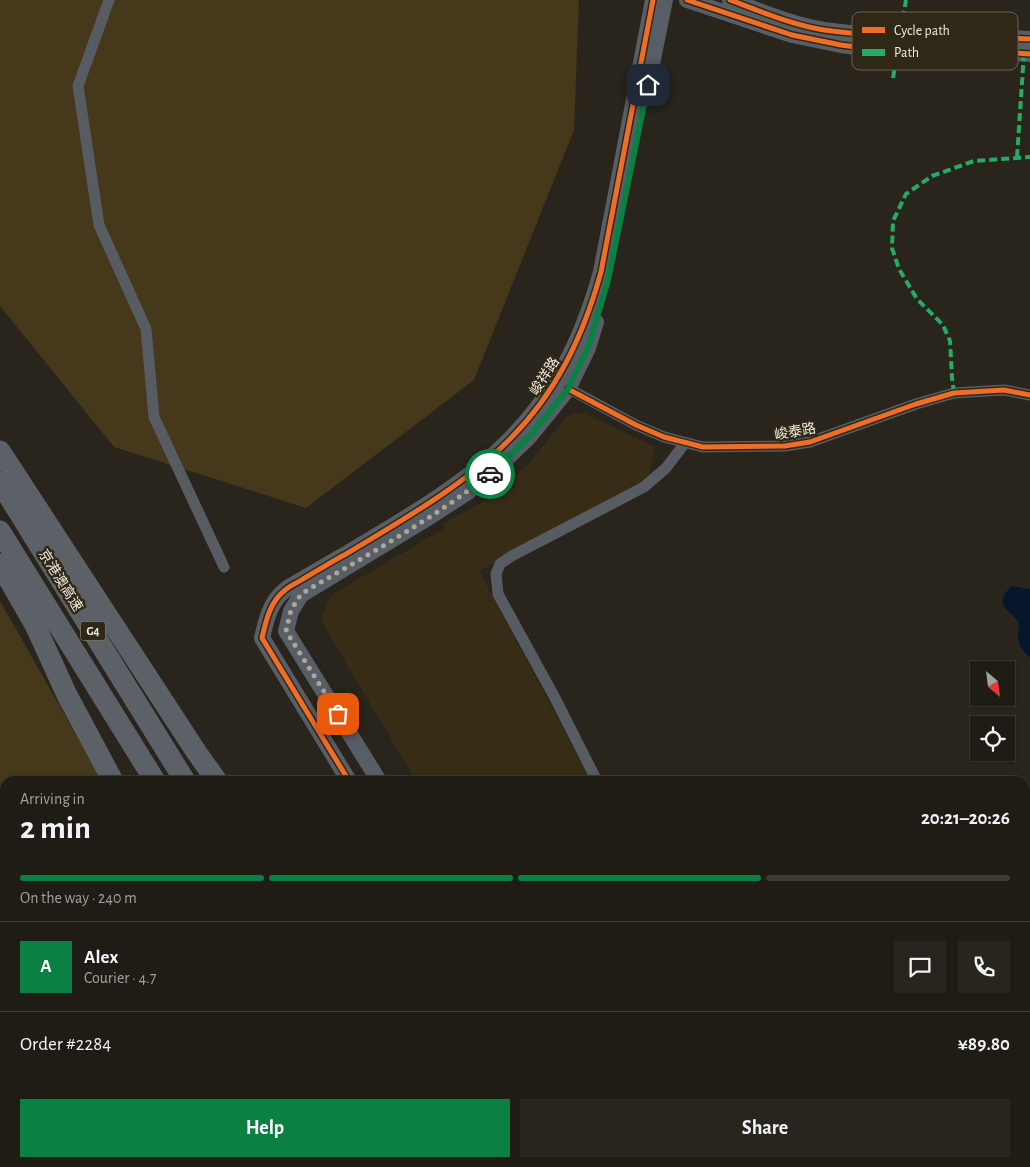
<!DOCTYPE html>
<meta charset="utf-8">
<style>
body{margin:0;font-family:"Alegreya Sans","Noto Sans SC",sans-serif;background:#27251e;color:#f1f3f6;height:100vh;display:flex;flex-direction:column;font-size:19px;white-space:nowrap}
*{box-sizing:border-box;margin:0}
p{font-size:16px;color:#a1a1a0}
.icon{flex:none;width:28px;height:28px;fill:none;stroke:currentColor;stroke-width:2;stroke-linecap:round;stroke-linejoin:round}
.map{position:relative;flex:1;overflow:hidden}
.sheet{position:absolute;left:0px;top:776px;width:1030px;height:391px;display:flex;flex-direction:column;background:#1f1c15;border-radius:15px 15px 0 0;box-shadow:0 1px 4px #0004,0 0 0 1px #3c3a34}
.sheet>*{flex:none}
.needle{width:32px;rotate:152deg}
.controls{position:absolute;left:970px;top:661px;display:grid;gap:10px}
.controls a{display:grid;place-items:center;width:45px;height:45px;border-radius:0px;background:#1f1c15;box-shadow:0 1px 4px #0004,0 0 0 1px #3c3a34;font-size:25px}
.pin{position:absolute;display:grid;place-items:center;width:42px;height:42px;color:#fff;margin:-21px;border-radius:10px;box-shadow:0 2px 8px #0006}
.courier{position:absolute;display:grid;place-items:center;width:50px;height:50px;margin:-25px;border:4px solid #0b8043;border-radius:50%;background:#fff;color:#222;box-shadow:0 1px 6px #0007}
.summary em{font-style:normal;font-weight:700}
.summary div{display:flex;flex-direction:column-reverse}
.summary{display:flex;align-items:center;justify-content:space-between;height:85px;padding:0 20px}
h1{font-size:32px;font-weight:700;line-height:38px}
.bar{display:grid;grid-template-columns:repeat(4,1fr);gap:8px 5px;align-content:center;height:60px;padding:0 20px}
.bar i{height:6px;border-radius:4px;background:#3c3a34}
.bar .active{background:#0b8043}
.bar p{grid-column:span 4}
.line{display:flex;align-items:center;gap:12px;padding:0 20px;border-top:1px solid #3c3a34}
.line div{flex:1}
.round{display:grid;place-items:center;flex:none;width:52px;height:52px;border-radius:0px;background:#27251e}
.cta{display:flex;gap:10px;margin-top:auto;padding:10px 20px}
.cta a{flex:1;height:58px;border-radius:0px;background:#0b8043;color:#fff;font-size:20px;font-weight:700;line-height:58px;text-align:center}
.cta a+a{background:#27251e;color:#f1f3f6}
.map>svg:first-child{display:block}
.built{fill:#372d17}
.green{fill:#45381b}
.water{fill:#06162d}
.lines{fill:none;stroke-linecap:round;stroke-linejoin:round}
.street{stroke:#575c63;stroke-width:11}
.secondary{stroke:#585e65;stroke-width:16}
.highway{stroke:#5c6168;stroke-width:21}
.quiet{stroke:#26ab63;stroke-width:4;stroke-dasharray:8 4;stroke-linecap:butt}
.cycleway-casing{stroke:#2f2816;stroke-width:8}
.cycleway{stroke:#ee6e29;stroke-width:5}
.done{stroke:#aaa69b;stroke-width:5;stroke-dasharray:0 9}
.route{stroke:#0b8043;stroke-width:6}
.labels{text-anchor:middle;stroke-width:5;stroke-linejoin:round;paint-order:stroke}
.shield{fill:#2f2816;stroke:#b6b0a3;stroke-width:1}
.shield-label{font-size:12px;font-weight:bold;fill:#f0ebe0}
.street-label{font-size:14px;fill:#f0ebe0;stroke:#2f2816}
.key{fill:#2f2816;stroke:#696253;stroke-width:1}
.key-label{font-size:14px;fill:#f0ebe0}
</style>
<div class="map">
<svg width="1030" height="1167" viewBox="0 0 1030 1167">
<rect width="100%" height="100%" fill="#29251c"/>
<path class="built" d="M584 413 655 447 648 479 479 571 591 781H416L321 621 330 596 445 528 443 524 486 500 531 461 564 420 572 414Z"/>
<path class="green" d="M0 0H579L574 130 474 380 306 508 114 447 0 306Z
M0 601 86 752 101 781H5V844L0 843Z"/>
<path class="water" d="M1012 586 1030 589V657C1024 653 1018 644 1018 637 1018 633 1019 629 1019 625 1017 612 988 608 1012 586Z
M0 1007H5V1055H0Z
M651 1162 655 1167H558L555 1163Z"/>
<g class="lines">
<path class="street" d="M109 0 78 86 99 225 146 329 154 417 224 567
M562 385 636 425 664 437 703 447 785 446 810 442 916 404 954 393 1004 390 1030 395
M597 781 555 698 498 594 496 574 500 564 510 557 644 487 666 468 685 443
M1025 833 1030 834"/>
<path class="secondary" d="M687 0 792 35 841 45 879 50 961 49 1030 54
M730 0C760 11 792 25 824 30 892 40 962 34 1030 39
M650 74 665 0
M349 781 262 638C266 621 270 602 284 591 289 586 297 583 303 579 317 571 331 562 346 554 399 522 463 486 507 442 556 394 583 337 601 272L653 0
M379 781 286 631 291 611 301 595 423 521 468 492 496 469 530 436 568 389 588 348 596 322
M0 879 5 880
M0 923 5 924
M1025 1101 1030 1102
M1025 1135H1030"/>
<path class="highway" d="M0 451 197 753 217 781
M0 482 185 781
M0 531 155 781
M0 564 35 625 67 695 113 781
M1025 1158H1030
M324 1162 328 1167
M390 1162 393 1167
M420 1162 423 1167
M481 1162 484 1167
M568 1167 569 1162"/>
<path class="quiet" d="M893 78 906 0
M1017 157 1024 53
M954 393 952 378 950 341 943 325 917 299 899 269 892 248 893 221 906 194 932 176 974 161 1030 157"/>
<defs>
<path id="cycleway" d="M687 0 792 35 841 45 879 50 961 49 1030 54
M730 0C760 11 792 25 824 30 892 40 962 34 1030 39
M568 389 636 425 664 437 703 447 785 446 810 442 916 404 954 393 1004 390 1030 395
M349 781 262 638C266 621 270 602 284 591 289 586 297 583 303 579 317 571 331 562 346 554 399 522 463 486 507 442 556 394 583 337 601 272L653 0"/>
</defs>
<use href="#cycleway" class="cycleway-casing"/>
<use href="#cycleway" class="cycleway"/>
</g>
<g class="lines">
<path class="done" d="M338 714 286 631 291 610 301 594C365 556 432 520 490 474"/>
<path class="route" d="M490 474 530 436 568 389 588 348 608 280 648 85"/>
</g>
<g class="labels">
<rect class="shield" x="80.5" y="621.5" width="25" height="19" rx="4"/>
<g class="shield-label">
<text x="93" y="635">G4</text>
</g>
<g class="street-label">
<text transform="translate(544 376) rotate(-57)" y="5">峻祥路</text>
<text transform="translate(795 431) rotate(-10)" y="5">峻泰路</text>
<text transform="translate(61 580) rotate(58)" y="5">京港澳高速</text>
</g>
</g>
<rect x="852" y="12" width="166" height="58" rx="8" class="key"/>
<rect x="862" y="27" width="23" height="6" fill="#ee6e29"/>
<rect x="862" y="49" width="23" height="7" fill="#26ab63"/>
<g class="key-label">
<text x="894" y="35">Cycle path</text>
<text x="894" y="57">Path</text>
</g>
</svg>
<div class="controls">
<a><svg class="needle" viewBox="-14 -14 28 28"><path d="M0-13l5 13h-10z" fill="#e53935"/><path d="M0 13l5-13h-10z" fill="#a1a1a0"/></svg></a>
<a><svg class="icon" aria-label="locate" viewBox="0 0 24 24"><circle cx="12" cy="12" r="6"/><path d="M12 2v4M12 18v4M2 12h4M18 12h4"/></svg></a>
</div>
<div class="pin" style="left:338px;top:714px;background:#ea580c"><svg class="icon" aria-label="bag" viewBox="0 0 24 24"><path d="M5 8h14l-1 12H6zM9 8a3 3 0 0 1 6 0"/></svg></div>
<div class="pin" style="left:648px;top:85px;background:#1f2937"><svg class="icon" aria-label="home" viewBox="0 0 24 24"><path d="M3 11l9-7 9 7M6 9v11h12V9"/></svg></div>
<div class="courier" style="left:490px;top:474px"><svg class="icon" aria-label="car" viewBox="0 0 24 24"><path d="M5 17H2v-5l4-1 3-4h7l3 4 3 1v5h-3M9 17h6M6 11h13"/><circle cx="7" cy="17" r="2"/><circle cx="17" cy="17" r="2"/></svg></div>
<section class="sheet">
<div class="summary"><div><h1>2 min</h1><p>Arriving in</p></div><em>20:21–20:26</em></div>
<div class="bar"><i class="active"></i><i class="active"></i><i class="active"></i><i></i><p>On the way · 240 m</p></div>
<div class="line" style="height:90px"><b class="round" style="background:#0b8043;color:#fff">A</b><div><b>Alex</b><p>Courier · 4.7</p></div><a class="round"><svg class="icon" aria-label="chat" viewBox="0 0 24 24"><path d="M4 5h16v11H9l-5 4z"/></svg></a><a class="round"><svg class="icon" aria-label="phone" viewBox="0 0 24 24"><path d="M5 4h4l2 5-3 2q2 4 5 5l2-3 5 2v4C11 20 4 13 5 4z"/></svg></a></div>
<div class="line" style="height:65px"><div>Order #2284</div><b>¥89.80</b></div>
<div class="cta"><a>Help</a><a>Share</a></div>
</section>
</div>
